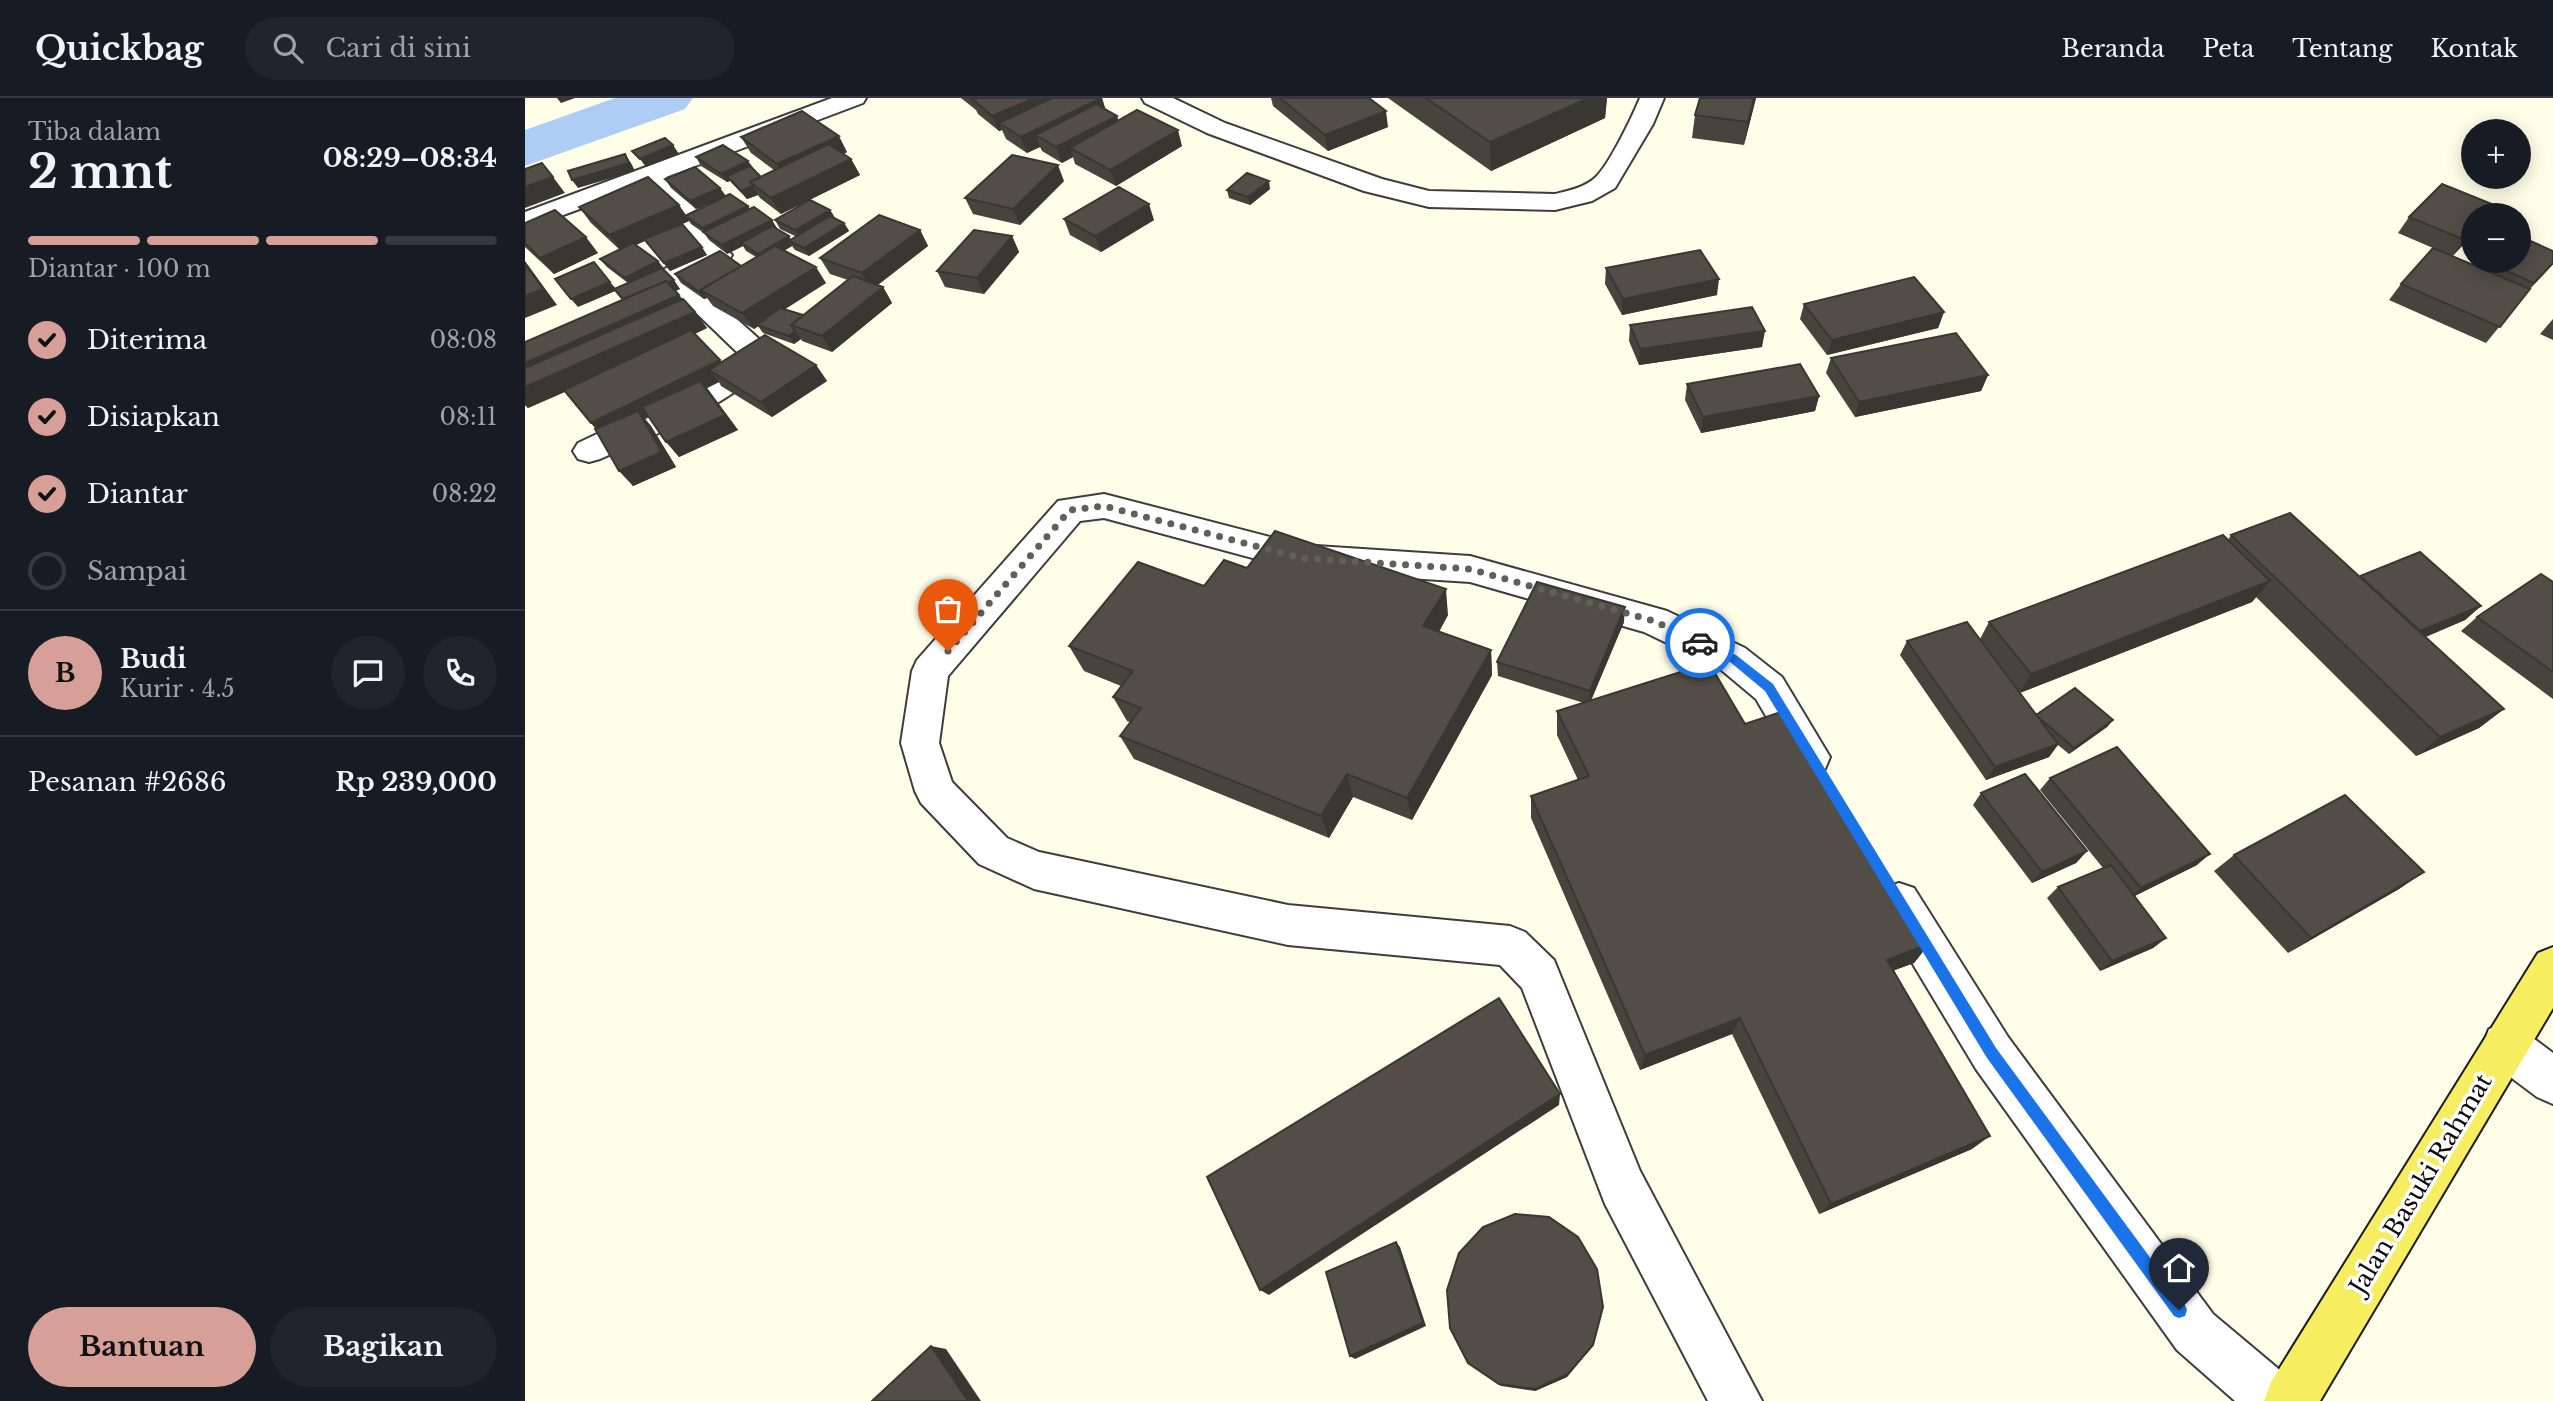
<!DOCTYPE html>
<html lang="id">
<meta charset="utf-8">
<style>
body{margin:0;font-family:"Libre Baskerville",serif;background:#20242c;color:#f1f3f6;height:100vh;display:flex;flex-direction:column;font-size:26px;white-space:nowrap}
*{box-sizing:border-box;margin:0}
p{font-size:23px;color:#9ea1a6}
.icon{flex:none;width:38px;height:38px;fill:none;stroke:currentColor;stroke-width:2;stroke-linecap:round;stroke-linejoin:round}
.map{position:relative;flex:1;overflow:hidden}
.drawer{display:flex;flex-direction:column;background:#171b24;width:525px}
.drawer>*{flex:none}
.fabs{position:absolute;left:1936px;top:21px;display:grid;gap:14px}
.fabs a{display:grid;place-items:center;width:70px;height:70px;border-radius:50%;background:#171b24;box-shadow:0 4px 18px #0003;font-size:35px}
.pin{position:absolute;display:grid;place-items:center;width:60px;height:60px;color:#fff;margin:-72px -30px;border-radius:50% 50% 50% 0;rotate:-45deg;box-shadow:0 0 7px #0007}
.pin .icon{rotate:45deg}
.courier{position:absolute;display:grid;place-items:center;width:70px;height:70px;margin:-35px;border:5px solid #1a73e8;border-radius:50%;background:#fff;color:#222;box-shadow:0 2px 9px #0007}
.summary em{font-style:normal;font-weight:700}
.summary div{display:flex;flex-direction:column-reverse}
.summary{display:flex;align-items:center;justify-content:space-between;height:119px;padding:0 28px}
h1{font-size:46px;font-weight:700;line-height:52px}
.bar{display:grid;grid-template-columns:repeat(4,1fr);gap:10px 7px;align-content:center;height:84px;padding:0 28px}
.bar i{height:9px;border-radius:5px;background:#363941}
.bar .on{background:#d6a098}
.bar p{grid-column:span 4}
.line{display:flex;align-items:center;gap:18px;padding:0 28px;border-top:2px solid #363941}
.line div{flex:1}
.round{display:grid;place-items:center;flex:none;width:74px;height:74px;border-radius:37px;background:#20242c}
ol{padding:0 28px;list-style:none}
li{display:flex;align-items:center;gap:21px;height:77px}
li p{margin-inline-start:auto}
li .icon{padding:7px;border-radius:50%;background:#d6a098;color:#111;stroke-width:4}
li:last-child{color:#9ea1a6}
li i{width:38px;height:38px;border:4px solid #363941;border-radius:50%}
.cta{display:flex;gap:14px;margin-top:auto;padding:14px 28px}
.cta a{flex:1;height:80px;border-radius:42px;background:#d6a098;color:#111;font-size:28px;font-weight:700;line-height:80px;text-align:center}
.cta a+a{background:#20242c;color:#f1f3f6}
header{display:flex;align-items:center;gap:42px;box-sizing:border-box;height:98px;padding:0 35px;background:#171b24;border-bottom:2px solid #363941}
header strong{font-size:33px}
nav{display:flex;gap:38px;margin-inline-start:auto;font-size:24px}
.search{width:490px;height:63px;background:#20242c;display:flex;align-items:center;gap:18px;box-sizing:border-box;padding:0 24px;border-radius:38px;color:#9ea1a6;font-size:26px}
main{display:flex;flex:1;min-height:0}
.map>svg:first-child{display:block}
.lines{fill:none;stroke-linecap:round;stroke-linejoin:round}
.river{fill:#aecdf4;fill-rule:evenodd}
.minor-casing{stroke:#3d3d3d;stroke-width:4}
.major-casing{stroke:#1b1b1b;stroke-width:4}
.minor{fill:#fff;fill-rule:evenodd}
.major{fill:#f6ed61;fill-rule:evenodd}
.wall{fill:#47433d}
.shaded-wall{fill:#393732}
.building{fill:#524e47;stroke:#393732;stroke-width:2}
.route{fill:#1a73e8}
.done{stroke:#605f58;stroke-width:7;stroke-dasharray:0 12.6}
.labels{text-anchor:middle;stroke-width:7;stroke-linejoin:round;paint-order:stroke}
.near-street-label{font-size:24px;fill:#0a0a0a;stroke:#fff}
</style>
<header>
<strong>Quickbag</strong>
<div class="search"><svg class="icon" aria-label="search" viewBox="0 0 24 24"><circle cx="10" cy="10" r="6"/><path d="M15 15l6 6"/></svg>Cari di sini</div>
<nav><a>Beranda</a><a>Peta</a><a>Tentang</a><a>Kontak</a></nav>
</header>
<main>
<section class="drawer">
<div class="summary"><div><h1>2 mnt</h1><p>Tiba dalam</p></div><em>08:29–08:34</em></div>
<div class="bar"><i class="on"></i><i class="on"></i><i class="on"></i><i></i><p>Diantar · 100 m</p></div>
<ol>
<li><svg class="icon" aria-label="check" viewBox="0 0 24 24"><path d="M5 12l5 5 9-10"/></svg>Diterima<p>08:08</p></li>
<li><svg class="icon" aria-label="check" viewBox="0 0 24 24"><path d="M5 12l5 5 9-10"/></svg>Disiapkan<p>08:11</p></li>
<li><svg class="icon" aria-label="check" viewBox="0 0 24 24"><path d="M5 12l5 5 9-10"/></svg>Diantar<p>08:22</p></li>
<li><i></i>Sampai</li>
</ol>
<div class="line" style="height:126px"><b class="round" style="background:#d6a098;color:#111">B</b><div><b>Budi</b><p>Kurir · 4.5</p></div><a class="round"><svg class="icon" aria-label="chat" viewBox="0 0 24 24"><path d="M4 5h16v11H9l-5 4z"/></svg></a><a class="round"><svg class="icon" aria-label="phone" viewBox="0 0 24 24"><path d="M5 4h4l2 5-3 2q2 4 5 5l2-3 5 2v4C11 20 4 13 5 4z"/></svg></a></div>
<div class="line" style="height:91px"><div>Pesanan #2686</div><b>Rp 239,000</b></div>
<div class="cta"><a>Bantuan</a><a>Bagikan</a></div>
</section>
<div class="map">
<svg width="2028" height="1303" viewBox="0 0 2028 1303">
<rect width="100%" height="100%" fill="#fffee8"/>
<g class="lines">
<path class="river" d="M90 0H168L160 11 0 68V32Z"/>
<defs>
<path id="minor" d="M307 0H341L338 5 141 79 180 115 183 121 178 128 207 157 203 163 166 180 244 250 248 257C219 303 125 338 75 361L64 364 53 361 48 353 53 345 167 291 215 257 133 178 137 172 175 155 147 127 153 120 120 87 0 131V114Z
M617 0H648L700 25 857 81 904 93 1030 96C1043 93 1061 89 1071 79 1085 65 1107 19 1115 0H1139L1128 26 1090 90 1067 103 1030 112 904 109 839 93 682 35 620 5Z
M579 396 776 447 945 458 1142 513 1220 550 1257 579 1305 659 1300 671 1286 675 1272 671 1231 601 1194 570 1119 534 945 484 776 473 579 420 555 423 423 578 414 645 427 684 482 740 514 754 763 807 985 828 1000 834 1029 862 1115 1073 1237 1303H1183L1080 1106 997 890 975 867 763 847 509 791 454 766 396 705 390 693 376 645 387 573 392 562 533 403Z
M1374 785 1389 790 1483 939 1688 1216 1769 1284 1776 1303H1710L1652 1252 1451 971 1359 818 1353 804 1359 790Z
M1980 925 1996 931 2028 955V1006L2012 999 1964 963 1958 947 1964 931Z"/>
<path id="major" d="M2028 849V910L1795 1303H1739L1746 1284 2013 855Z"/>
</defs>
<use href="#minor" class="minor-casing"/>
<use href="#major" class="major-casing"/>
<use href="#minor" class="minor"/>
<use href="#major" class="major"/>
</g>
<path class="wall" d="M436 0H577L580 11 592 18 593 22 657 48 591 88 550 66 548 59 537 65 517 53 515 49 502 55 481 41 477 32 474 33 453 16 451 12Z
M746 0H844L863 29 803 53 748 8Z
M863 0H1082L1080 20 966 73Z
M1231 0 1219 47 1167 40 1170 17Z
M216 39 322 54 319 56 326 61 335 77 256 116 235 100 233 97 222 101 205 83 202 84 176 68 171 59 229 71 236 79 249 72 226 55Z
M140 81 195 90 200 98 223 108 225 111 247 122 251 131 264 138 266 142 272 139 255 131 250 122 305 112 310 120 319 125 324 133 284 158 270 152 267 148 259 153 301 185 259 211 278 217 323 182 305 176 295 160 395 132 403 148 353 187 358 189 367 205 307 254 277 243 276 241 269 246 238 235 233 228 229 231 188 208 182 200 179 201 156 185 150 176 216 168 231 159 221 153 218 148 202 156 184 142 179 135 166 126 164 123 157 126 182 157 145 173 120 143 111 147 133 163 139 171 138 172 155 191 150 193 170 214 182 230 170 236 196 264 291 267 302 283 247 319 196 288 194 284 182 290 213 332 154 359 124 319 120 321 126 328 151 369 108 388 71 331 40 294 3 310 0 307V244L97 202 90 193 53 209 103 185 82 169 75 161 95 152 66 125 54 109 154 107 161 117 192 102 171 111 146 90Z
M539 83 495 127 448 116 440 100Z
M745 91 725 107 704 100 702 92Z
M1972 108 1965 117H1948V136L1928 158 1968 175 1973 169 2028 153V166L2005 191 1961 245 1864 202 1876 186 1908 150 1873 135 1884 119Z
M539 121 629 122 576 154 545 137Z
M0 125 73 155 29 176 0 149Z
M487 138 494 154 459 196 420 189 412 173Z
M1081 170 1192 197 1097 217 1080 186Z
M1279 206 1419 214 1413 230 1302 257 1275 221Z
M2028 221V242L2015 236Z
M1105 227 1237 249 1114 267 1104 243Z
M1306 260 1463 277 1456 293 1330 319 1301 275Z
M1162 286 1294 298 1290 313 1176 335 1160 302Z
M1706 437 1835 478 1956 508 1940 522 1901 539 1979 611 1954 630 1891 658 1731 499 1727 504 1495 595 1511 617 1588 622 1582 629 1544 656 1533 647 1524 659 1461 682 1375 557 1382 543 1455 541 1464 524 1703 442Z
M722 470 923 517 914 534 966 552 967 577 887 722 828 699 804 740 609 661 595 638 605 624 602 623 588 599 596 588 559 573 544 548Z
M2028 484V601L1936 533 1952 519Z
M1099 524 1066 603 1220 626 1404 846 1389 865 1369 872 1447 1051 1294 1116 1207 936 1115 972 1006 720V698L1053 682 1032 637V613L1059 605 973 578 972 564Z
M1525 680 1672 767 1610 798 1641 840 1628 850 1575 873 1522 800 1533 789 1578 770 1515 692Z
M1456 695 1562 753 1551 765 1507 785 1448 707Z
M1709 757 1899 774 1874 791 1763 855 1689 773Z
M1068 1247 1042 1279 1010 1293 976 1288 943 1265Z"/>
<path class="shaded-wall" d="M32 0H50L36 5Z
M510 0H554L474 25 477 32 474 33 467 18Z
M577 0 582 16 511 37 515 49 502 55 496 39Z
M1063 0H1082L1080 20 966 73 965 44Z
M1229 0H1231L1219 47 1223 24Z
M861 13 863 29 803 53 800 37Z
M592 18 597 33 545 50 548 59 537 65 531 49Z
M653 32 657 48 591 88 585 72Z
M314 38 322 54 262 82 252 66Z
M148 47 154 56 121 69 115 61Z
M100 56 106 65 110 73 53 90 47 82Z
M326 61 335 77 256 116 246 100Z
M223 63 229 71 206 82 202 78 205 83 202 84 196 76Z
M533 67 539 83 495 127 488 111Z
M28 79 40 95 0 110V89Z
M744 83 745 91 725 107 723 99Z
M228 88 233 97 222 101 216 93Z
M195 90 201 98 171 111 165 103Z
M624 106 629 122 576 154 570 138Z
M154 107 164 123 97 153 84 137Z
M223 108 228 117 184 139 178 130Z
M305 112 310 120 275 141 270 132Z
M247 122 252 130 219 147 216 145 218 148 202 156 197 147Z
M319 125 324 133 284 158 279 150Z
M395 132 403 148 347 191 337 175Z
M1948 134V136L1927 158 1940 142Z
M264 138 268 145 264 143 267 148 238 164 233 156Z
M487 138 494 154 459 196 452 180Z
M61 139 73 155 29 176 15 160Z
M177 149 182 157 145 173 139 165Z
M0 163 32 207 0 220Z
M133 163 139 171 107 188 100 180Z
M218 169 176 192 182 200 179 201 173 193Z
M291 169 301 185 229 231 217 215Z
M1194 181 1192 197 1097 217 1098 201Z
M149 182 155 191 107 212 101 204Z
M85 184 92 192 53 209 46 201Z
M358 189 367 205 307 254 297 238Z
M154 197 166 213 0 288V265Z
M170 214 182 230 3 310 0 307V289Z
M1419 214 1413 230 1302 257 1307 242Z
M270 233 276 241 269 246 264 238Z
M1240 233 1237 249 1114 267 1115 251Z
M195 262 207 278 184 272 194 284 182 290 213 332 154 359 141 344 181 291 120 321 126 328 151 369 108 388 94 373 80 341 66 325Z
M291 267 302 283 247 319 236 304Z
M1463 277 1456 293 1330 319 1334 304Z
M1294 298 1290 313 1176 335 1178 319Z
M1745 483 1727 504 1494 595 1506 576Z
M921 491 923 517 902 554 898 528Z
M1956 508 1940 522 1875 549 1890 535Z
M1100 509 1099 524 1064 606 1065 593Z
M966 552 967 577 887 722 882 700Z
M1979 611 1954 630 1891 658 1915 639Z
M1588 622 1582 629 1544 656 1549 650Z
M1533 646 1524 659 1461 682 1470 669Z
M822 676 828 699 804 740 796 718Z
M1562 753 1551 765 1507 785 1517 774Z
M1685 756 1672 767 1603 801 1616 790Z
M1899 774 1874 791 1763 855 1786 840Z
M1641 840 1628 850 1575 873 1587 863Z
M1404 846 1389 865 1349 880 1362 862Z
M1215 920 1207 936 1115 972 1120 957Z
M1035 996 1034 1007 744 1197 735 1192Z
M1465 1038 1447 1051 1294 1116 1306 1106Z
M871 1144 875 1149 901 1228 830 1261 825 1258Z
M1068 1247 1042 1279 1010 1293V1291Z
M406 1248 421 1251 456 1303H443Z"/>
<path class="building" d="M446 0H510L467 18Z
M527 0H576L496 39 474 25Z
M755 0H844L861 13 800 37Z
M901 0H1063L965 44Z
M1175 0H1229L1223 24 1170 17Z
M571 6 592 18 531 49 511 37Z
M612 12 653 32 585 72 545 50Z
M277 13 314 38 252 66 216 39Z
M140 40 148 47 115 61 107 53Z
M304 46 326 61 246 100 225 84Z
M198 47 223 63 196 76 171 59Z
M100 56 104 65 47 82 43 73Z
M487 57 533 67 488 111 440 100Z
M17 65 28 79 0 89V71Z
M225 68 236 79 225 84 228 88 216 93 202 78Z
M170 69 195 90 165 103 140 81Z
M722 75 744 83 723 99 702 92Z
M123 79 154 107 84 137 54 109Z
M1917 86 1972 108 1963 117H1948V134L1940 142 1884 119Z
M594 89 624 106 570 138 539 121Z
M205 96 223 108 178 130 160 118Z
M285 102 305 112 270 132 250 122Z
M229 109 247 122 197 147 178 134Z
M30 112 61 139 15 160 0 145V125Z
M354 117 395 132 337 175 295 160Z
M305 118 319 125 279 150 264 143Z
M157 126 177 149 139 165 119 141Z
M247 128 264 138 233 156 216 145Z
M449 132 487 138 452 180 412 173Z
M2001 141 2028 153V165L2009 185 1973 169 1979 163H1993V149Z
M108 145 133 163 100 180 75 161Z
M250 148 291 169 217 215 176 192Z
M1908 150 2005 191 1975 229 1876 186Z
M1175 152 1194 181 1098 201 1081 170Z
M195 153 216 168 173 193 150 176Z
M69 164 85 184 46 201 30 181Z
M0 166 18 191 0 198Z
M137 170 149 182 143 185 141 183 98 201 89 191Z
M328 178 358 189 297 238 266 227Z
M1389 179 1419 214 1307 242 1279 206Z
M141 183 154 197 0 265V244Z
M158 201 170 214 0 289V270Z
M1227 209 1240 233 1115 251 1105 227Z
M255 210 278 217 266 227 270 233 264 238 232 227Z
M166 232 195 262 66 325 39 292Z
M1431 235 1463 277 1334 304 1306 260Z
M240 237 291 267 236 304 184 272Z
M1275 266 1294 298 1178 319 1162 286Z
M175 283 200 317 141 344 117 309Z
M113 313 137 354 94 373 70 331Z
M1765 415 1979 611 1915 639 1706 437Z
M750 433 921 491 898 528 966 552 882 700 822 676 796 718 595 638 616 610 588 599 608 573 544 548 613 464 679 488 699 462 722 470Z
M1698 437 1745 483 1506 576 1464 524Z
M1895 454 1956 508 1895 533 1835 478Z
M2016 476 2028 484V574L1952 519Z
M1012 484 1100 509 1065 593 972 564Z
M1442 524 1533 646 1470 669 1382 543Z
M1184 565 1220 626 1262 612 1404 846 1362 862 1465 1038 1306 1106 1215 920 1120 957 1006 698 1064 678 1032 613Z
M1550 590 1588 622 1549 650 1511 617Z
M1592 649 1685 756 1616 790 1525 680Z
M1500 676 1562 753 1517 774 1456 695Z
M1820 697 1899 774 1786 840 1709 757Z
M1586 767 1641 840 1587 863 1533 789Z
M974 900 1035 996 735 1192 682 1079Z
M990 1116 1024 1119 1053 1139 1072 1171 1078 1209 1068 1247 1043 1276 1010 1291 974 1286 943 1265 925 1230 922 1192 934 1155 958 1129Z
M871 1144 898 1225 825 1258 801 1174Z
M406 1248 443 1303H347Z"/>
<path class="route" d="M1175 541 1211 557 1248 586 1471 950 1660 1207 1662 1212 1660 1218 1654 1220 1649 1218 1462 960 1240 593 1204 563 1171 548V542Z"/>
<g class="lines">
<path class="done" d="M423 553 545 412 579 408 776 460 945 471 1129 523 1175 545"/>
</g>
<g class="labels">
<g class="near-street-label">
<text transform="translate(1896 1086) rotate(-59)" y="8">Jalan Basuki Rahmat</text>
</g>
</g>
</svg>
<div class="fabs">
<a>+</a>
<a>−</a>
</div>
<div class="pin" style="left:423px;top:553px;background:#ea580c"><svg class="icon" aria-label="bag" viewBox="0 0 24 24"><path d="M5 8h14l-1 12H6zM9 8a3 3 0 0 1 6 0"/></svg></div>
<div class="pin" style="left:1654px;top:1212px;background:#1f2937"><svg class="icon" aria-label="home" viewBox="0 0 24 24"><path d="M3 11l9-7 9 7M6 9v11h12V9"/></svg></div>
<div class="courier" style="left:1175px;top:545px"><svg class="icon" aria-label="car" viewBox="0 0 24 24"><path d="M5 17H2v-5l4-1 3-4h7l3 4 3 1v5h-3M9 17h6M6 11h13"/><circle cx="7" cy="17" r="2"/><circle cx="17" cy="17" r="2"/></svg></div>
</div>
</main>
